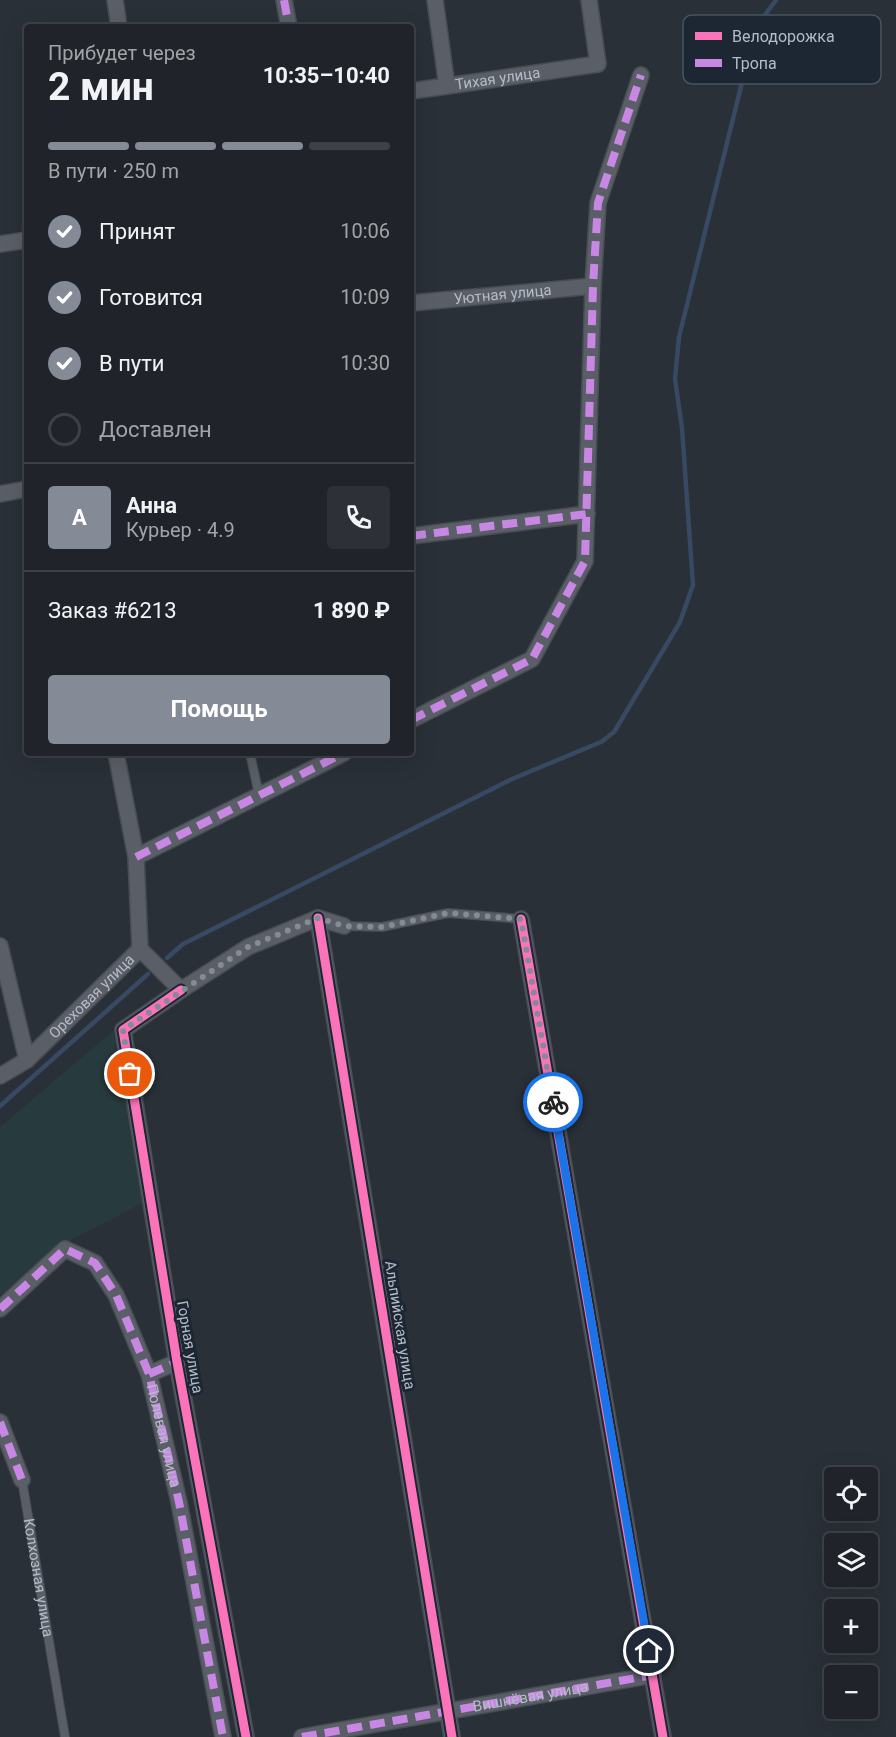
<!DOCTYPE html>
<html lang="ru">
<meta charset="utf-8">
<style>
body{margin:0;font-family:Roboto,sans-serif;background:#2d3036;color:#f1f3f6;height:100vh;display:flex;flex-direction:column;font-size:22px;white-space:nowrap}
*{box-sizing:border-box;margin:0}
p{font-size:20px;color:#a2a4a8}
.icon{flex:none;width:33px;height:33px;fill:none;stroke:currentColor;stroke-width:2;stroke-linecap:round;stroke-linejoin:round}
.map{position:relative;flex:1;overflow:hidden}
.drawer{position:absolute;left:24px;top:24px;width:390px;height:732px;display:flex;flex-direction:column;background:#20242a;border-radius:6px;box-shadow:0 6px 24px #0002,0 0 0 2px #3d4147}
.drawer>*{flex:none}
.fabs{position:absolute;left:824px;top:1467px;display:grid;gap:12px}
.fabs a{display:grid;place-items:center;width:54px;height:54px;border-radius:6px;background:#20242a;box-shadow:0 6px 24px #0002,0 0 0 2px #3d4147;font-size:30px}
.pin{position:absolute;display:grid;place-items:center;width:51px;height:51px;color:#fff;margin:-26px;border:3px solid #fff;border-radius:50%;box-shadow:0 2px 6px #0007}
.courier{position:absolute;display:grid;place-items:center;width:60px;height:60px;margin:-30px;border:4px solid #1a73e8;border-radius:50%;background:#fff;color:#222;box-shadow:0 2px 8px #0007}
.overview em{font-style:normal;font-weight:700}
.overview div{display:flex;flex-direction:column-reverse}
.overview{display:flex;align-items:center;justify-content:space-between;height:102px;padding:0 24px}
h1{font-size:39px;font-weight:700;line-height:45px}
.bar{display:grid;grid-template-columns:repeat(4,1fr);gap:9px 6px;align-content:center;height:72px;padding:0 24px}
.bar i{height:8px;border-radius:4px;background:#3d4147}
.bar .selected{background:#848b96}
.bar p{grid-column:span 4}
.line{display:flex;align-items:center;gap:15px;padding:0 24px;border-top:2px solid #3d4147}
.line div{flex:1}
.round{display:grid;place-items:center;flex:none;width:63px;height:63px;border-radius:6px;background:#2d3036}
ol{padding:0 24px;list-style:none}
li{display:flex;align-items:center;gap:18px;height:66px}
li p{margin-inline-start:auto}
li .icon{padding:6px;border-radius:50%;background:#848b96;color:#fff;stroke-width:4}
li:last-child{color:#a2a4a8}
li i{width:33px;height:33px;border:3px solid #3d4147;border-radius:50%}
.cta{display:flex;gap:12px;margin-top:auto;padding:12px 24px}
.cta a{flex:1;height:69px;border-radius:6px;background:#848b96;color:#fff;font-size:24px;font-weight:700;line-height:69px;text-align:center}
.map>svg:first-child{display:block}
.green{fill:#273a3e}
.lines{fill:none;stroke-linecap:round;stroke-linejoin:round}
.stream{stroke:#384963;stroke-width:4.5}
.service-casing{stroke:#484c53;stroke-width:10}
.minor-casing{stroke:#484c53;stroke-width:18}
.service{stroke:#5a5e66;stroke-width:8}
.minor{stroke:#5a5e66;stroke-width:15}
.quiet{stroke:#c787e3;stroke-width:8;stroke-dasharray:15 8;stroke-linecap:butt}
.cycleway-casing{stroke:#1d2633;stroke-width:13}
.cycleway{stroke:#fb73b8;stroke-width:9}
.done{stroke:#848b96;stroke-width:6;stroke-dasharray:0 10.8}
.route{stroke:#1a73e8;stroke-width:8}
.labels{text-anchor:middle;stroke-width:6;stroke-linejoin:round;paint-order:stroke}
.street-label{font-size:15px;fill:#b4bcc9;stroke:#1d2633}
.key{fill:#1d2633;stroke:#4a5360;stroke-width:1.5}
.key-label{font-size:16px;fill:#b4bcc9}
</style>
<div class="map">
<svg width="896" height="1737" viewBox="0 0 896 1737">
<rect width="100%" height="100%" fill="#2a3038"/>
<path class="green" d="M113 1031 143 1203 65 1243 0 1295V1127Z"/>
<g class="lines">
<path class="stream" d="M167 958 183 944 512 779 601 742 614 732 680 622 693 585 682 428 675 379 679 337 751 46 757 26 776 0
M0 1106 148 974"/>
<defs>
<g id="service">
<path d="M250 753 259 795"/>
<path d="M344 926 382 927 448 913 521 919"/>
<path id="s1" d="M22 1480 65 1737"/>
</g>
<g id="minor">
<path d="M115 0 119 27"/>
<path d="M284 0 289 27"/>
<path id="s2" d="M435 0 447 86 598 64 589 0"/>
<path d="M411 91 447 86"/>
<path d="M0 244 27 240"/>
<path id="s3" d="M411 303 593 286"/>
<path d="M0 494 27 489"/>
<path d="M411 536 587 514"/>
<path d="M411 720 532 659 585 561 593 286 598 203 641 75"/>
<path d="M136 857 344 753"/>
<path d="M318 918 452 1737"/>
<path d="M521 919 663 1737"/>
<path d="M0 946 27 1060"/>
<path d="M140 949 181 990 248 947 318 918 344 926"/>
<path d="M181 990 123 1030 177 1362 246 1737"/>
<path id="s4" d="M0 1076 27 1060 140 949 136 857 116 753"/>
<path id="s5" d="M0 1309 65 1249 95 1263 116 1295 149 1374 179 1502 223 1737"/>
<path d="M149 1374 177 1362"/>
<path d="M0 1422 22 1480"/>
<path d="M302 1737 653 1675"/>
</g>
</defs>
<use href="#service" class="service-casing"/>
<use href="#minor" class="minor-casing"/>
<use href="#service" class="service"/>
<use href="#minor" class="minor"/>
<g class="quiet">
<path d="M284 0 289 27"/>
<path d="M411 536 587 514"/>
<path d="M411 720 532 659 585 561 593 286 598 203 641 75"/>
<path d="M136 857 344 753"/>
<path d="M0 1309 65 1249 95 1263 116 1295 149 1374 179 1502 223 1737"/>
<path d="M149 1374 177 1362"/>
<path d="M0 1422 22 1480"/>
<path id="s6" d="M302 1737 653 1675"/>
</g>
<defs>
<path id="cycleway" d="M318 918 452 1737
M521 919 663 1737
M181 990 123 1030 177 1362 246 1737"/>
</defs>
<use href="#cycleway" class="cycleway-casing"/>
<use href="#cycleway" class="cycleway"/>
</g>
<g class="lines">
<path class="done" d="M130 1074 123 1030 248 947 318 918 344 926 382 927 448 913 521 919 553 1102"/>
<path class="route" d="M553 1102 649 1651"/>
</g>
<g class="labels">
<g class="street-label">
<text dy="5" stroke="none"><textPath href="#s2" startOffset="138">Тихая улица</textPath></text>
<text dy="5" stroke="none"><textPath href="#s3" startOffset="92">Уютная улица</textPath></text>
<text dy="5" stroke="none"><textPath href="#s4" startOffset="122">Ореховая улица</textPath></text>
<text transform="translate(400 1325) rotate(81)" y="5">Альпийская улица</text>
<text transform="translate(190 1347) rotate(80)" y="5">Горная улица</text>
<text dy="5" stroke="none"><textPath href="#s5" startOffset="309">Полевая улица</textPath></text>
<text dy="5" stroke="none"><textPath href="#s1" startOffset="99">Колхозная улица</textPath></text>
<text dy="5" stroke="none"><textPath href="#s6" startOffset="232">Вишнёвая улица</textPath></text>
</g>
</g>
<rect x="683" y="15" width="198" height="69" rx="9" class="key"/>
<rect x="695" y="32" width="27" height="8" fill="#fb73b8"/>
<rect x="695" y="59" width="27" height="8" fill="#c787e3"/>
<g class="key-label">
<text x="732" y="42">Велодорожка</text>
<text x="732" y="69">Тропа</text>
</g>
</svg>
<div class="fabs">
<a><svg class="icon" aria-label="locate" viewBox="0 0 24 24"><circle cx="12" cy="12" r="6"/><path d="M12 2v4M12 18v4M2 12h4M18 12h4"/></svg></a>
<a><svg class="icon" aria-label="layers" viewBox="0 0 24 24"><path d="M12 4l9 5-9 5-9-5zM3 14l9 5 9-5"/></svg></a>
<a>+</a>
<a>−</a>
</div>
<div class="pin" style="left:130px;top:1074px;background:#ea580c"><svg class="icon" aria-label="bag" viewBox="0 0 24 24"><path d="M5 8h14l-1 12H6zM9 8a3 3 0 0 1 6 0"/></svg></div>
<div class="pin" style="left:649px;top:1651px;background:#1f2937"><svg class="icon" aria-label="home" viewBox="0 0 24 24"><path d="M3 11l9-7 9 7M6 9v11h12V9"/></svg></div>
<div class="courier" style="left:553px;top:1102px"><svg class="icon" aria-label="bike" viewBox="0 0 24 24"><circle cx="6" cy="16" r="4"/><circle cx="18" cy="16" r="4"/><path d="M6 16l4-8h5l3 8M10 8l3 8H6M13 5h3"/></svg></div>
<section class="drawer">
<div class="overview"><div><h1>2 мин</h1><p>Прибудет через</p></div><em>10:35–10:40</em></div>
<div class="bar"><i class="selected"></i><i class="selected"></i><i class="selected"></i><i></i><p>В пути · 250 m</p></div>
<ol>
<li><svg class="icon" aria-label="check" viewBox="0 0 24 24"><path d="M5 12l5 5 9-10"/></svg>Принят<p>10:06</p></li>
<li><svg class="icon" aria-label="check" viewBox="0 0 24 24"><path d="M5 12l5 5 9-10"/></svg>Готовится<p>10:09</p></li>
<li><svg class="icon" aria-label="check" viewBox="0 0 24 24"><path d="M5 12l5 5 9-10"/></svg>В пути<p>10:30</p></li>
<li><i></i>Доставлен</li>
</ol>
<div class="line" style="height:108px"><b class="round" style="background:#848b96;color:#fff">А</b><div><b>Анна</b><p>Курьер · 4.9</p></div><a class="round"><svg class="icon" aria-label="phone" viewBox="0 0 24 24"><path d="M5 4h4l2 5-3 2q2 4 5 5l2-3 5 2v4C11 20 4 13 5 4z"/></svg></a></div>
<div class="line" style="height:78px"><div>Заказ #6213</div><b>1 890 ₽</b></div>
<div class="cta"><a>Помощь</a></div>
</section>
</div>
